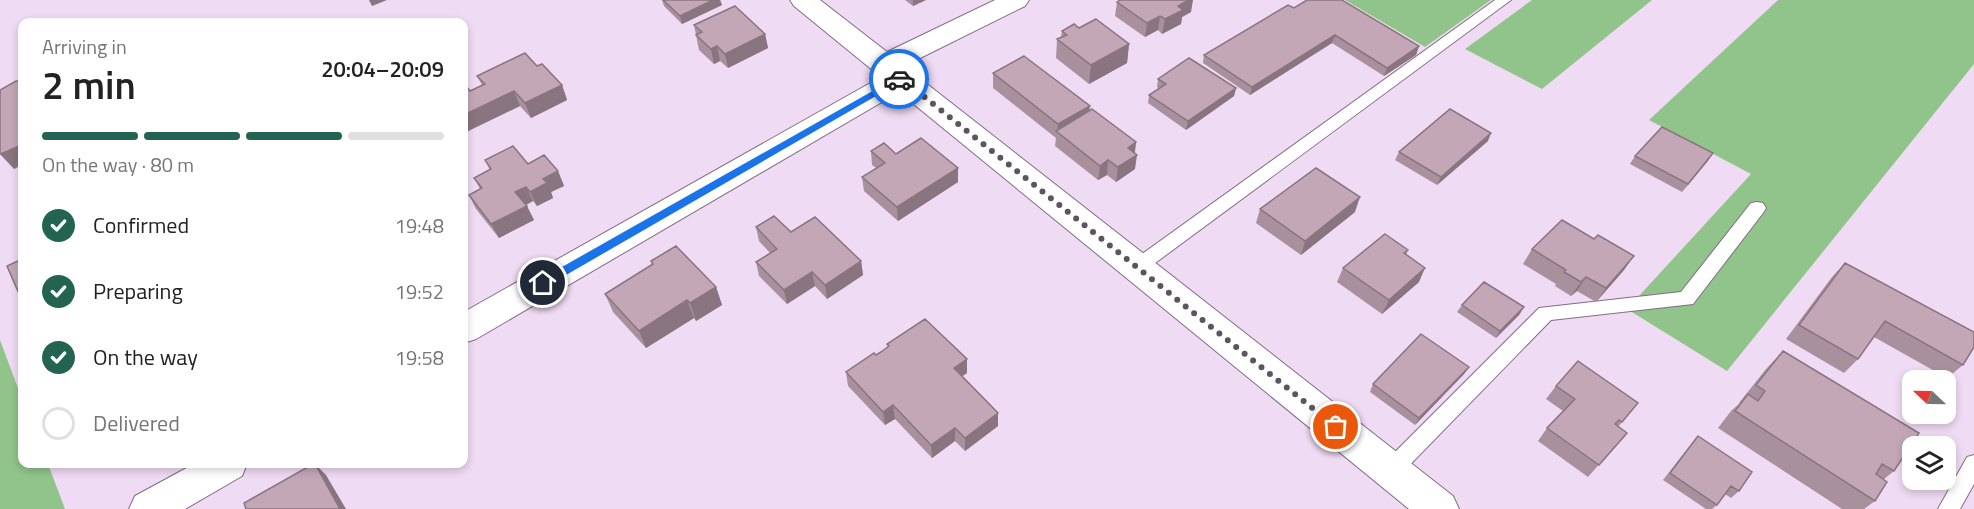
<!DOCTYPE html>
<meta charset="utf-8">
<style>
body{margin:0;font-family:"Titillium Web",sans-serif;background:#f6f6f6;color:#222;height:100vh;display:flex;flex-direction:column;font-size:22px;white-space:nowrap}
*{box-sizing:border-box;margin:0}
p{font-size:20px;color:#767676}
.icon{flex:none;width:33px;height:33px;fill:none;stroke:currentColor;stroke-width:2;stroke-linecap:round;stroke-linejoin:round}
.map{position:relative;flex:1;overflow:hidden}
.panel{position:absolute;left:18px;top:18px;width:450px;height:450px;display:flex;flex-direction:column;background:#fff;border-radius:12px;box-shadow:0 3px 9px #0003}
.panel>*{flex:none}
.needle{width:39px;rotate:292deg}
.buttons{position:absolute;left:1902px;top:370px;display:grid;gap:12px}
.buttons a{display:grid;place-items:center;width:54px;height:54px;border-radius:12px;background:#fff;box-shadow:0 3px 9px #0003;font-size:30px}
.pin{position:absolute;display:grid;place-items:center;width:51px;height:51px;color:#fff;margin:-26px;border:3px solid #fff;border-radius:50%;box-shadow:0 2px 6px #0007}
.courier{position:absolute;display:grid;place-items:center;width:60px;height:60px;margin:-30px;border:4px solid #1a73e8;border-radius:50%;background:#fff;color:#222;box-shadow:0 2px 8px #0007}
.overview em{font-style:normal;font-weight:600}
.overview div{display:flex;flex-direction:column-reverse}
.overview{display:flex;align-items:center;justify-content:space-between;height:102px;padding:0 24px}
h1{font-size:39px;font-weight:600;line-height:45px}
.bar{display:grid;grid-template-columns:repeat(4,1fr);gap:9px 6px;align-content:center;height:72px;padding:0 24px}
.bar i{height:8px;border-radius:4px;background:#e0e0e0}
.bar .current{background:#236451}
.bar p{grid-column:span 4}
ol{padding:0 24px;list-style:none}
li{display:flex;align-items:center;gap:18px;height:66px}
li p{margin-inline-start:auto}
li .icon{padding:6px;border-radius:50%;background:#236451;color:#fff;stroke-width:4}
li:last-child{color:#767676}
li i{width:33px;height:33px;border:3px solid #e0e0e0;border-radius:50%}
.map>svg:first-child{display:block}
.green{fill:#91c48a}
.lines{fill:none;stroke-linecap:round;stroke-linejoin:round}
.lane-casing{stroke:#806e83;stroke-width:2}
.street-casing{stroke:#806e83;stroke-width:2}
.lane{fill:#fff;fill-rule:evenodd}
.street{fill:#fff;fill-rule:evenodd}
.wall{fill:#a9909d}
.shaded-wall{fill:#89757f}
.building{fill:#c4a7b6;stroke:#89757f;stroke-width:1.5}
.route{fill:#1a73e8}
.done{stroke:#5e5360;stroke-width:6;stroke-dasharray:0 10.8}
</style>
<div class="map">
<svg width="1974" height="509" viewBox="0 0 1974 509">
<rect width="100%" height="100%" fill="#efdbf3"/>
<path class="green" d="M1345 0H1491L1425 47Z
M1532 0H1652L1542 89 1465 49Z
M1778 0H1974V64L1727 371 1627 309 1751 174 1649 120Z
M0 340 22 399V464H48L65 509H0Z"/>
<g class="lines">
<defs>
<path id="lane" d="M1495 0H1511L1143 272 1137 274 1131 272 1128 267 1131 262Z
M1757 202 1763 203 1766 208 1763 213 1693 304 1551 320 1398 477 1391 479 1384 477 1381 470 1384 463 1539 308 1681 292 1751 203Z
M1974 455V484L1960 509H1938L1967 457Z"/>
<path id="street" d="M790 0H820L887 52 995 0H1029L1025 6 904 66 1453 496 1459 509H1409L899 92 476 339 464 343V312L881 77 794 6Z
M194 464H247L242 476 185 509H129L135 496Z"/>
</defs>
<use href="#lane" class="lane-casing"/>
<use href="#street" class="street-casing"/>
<use href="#lane" class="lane"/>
<use href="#street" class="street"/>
</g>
<path class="wall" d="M662 0H720L722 5 682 24 664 6Z
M905 0H926L913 6Z
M1117 2 1191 12 1182 17 1181 24 1162 34 1158 30 1145 37 1115 16Z
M1294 8 1419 46 1416 55 1384 76 1332 43 1250 95 1203 63 1204 55Z
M694 25 765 34 768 48 728 68 720 61 714 64 699 50Z
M1079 28 1129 44 1127 63 1089 84 1056 58 1057 39 1061 37 1062 31Z
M537 66 562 85 567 100 531 118 520 106 464 133V83L470 91 482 85 477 76Z
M993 73 1089 111 1136 142 1135 153V169L1116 182 1107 175 1098 180 1055 146 1056 138 993 88Z
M1158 79 1236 88 1234 96 1186 130 1148 103 1149 95 1159 89 1157 87Z
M1488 141 1437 185 1395 160 1399 152Z
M871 151 896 154 958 168V182L898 221 864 191 862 177 876 168 872 165Z
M1713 153 1682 192 1630 164 1635 156Z
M485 160 528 164 558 171 564 186 551 192 553 198 537 206 533 201 526 205 534 220 499 238 476 209 469 195 480 189 474 178 490 170Z
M1260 209 1355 212 1301 255 1256 223Z
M756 227 791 232 861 261 863 275 827 299 815 286 787 304 759 276 756 262 770 253 759 241Z
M1532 249 1624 270 1596 302 1577 291 1571 296 1555 286 1556 284 1523 264Z
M1408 250 1406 255 1419 282 1382 314 1337 282 1343 268Z
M651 261 716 287 722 305 696 321 694 318 646 348 613 312 605 294 652 265Z
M1845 263 1963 365 1947 378 1874 337 1858 359 1844 373 1786 339 1832 277Z
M1462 305 1524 307 1519 315 1496 338 1457 312Z
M887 344 967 359V373L962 376 998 413V426L965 451 955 441 932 458 895 419 885 425 848 386 846 372 876 355 888 347Z
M1783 351 1894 471 1884 479 1875 501 1864 509H1842L1718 428 1731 411 1740 403H1739L1766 369Z
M1469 367 1464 374 1415 425 1370 392 1373 384Z
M1556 386 1638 403 1618 427 1627 433 1588 477 1538 441 1547 428 1563 411 1546 399Z
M1698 436 1739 491 1731 498 1725 494 1717 505 1712 509H1706L1663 480 1691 444Z"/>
<path class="shaded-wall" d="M369 0H387L372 6Z
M713 0H720L722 5 682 24 680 16Z
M913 0H926L913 6Z
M1189 0H1193L1191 12 1182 17 1181 24 1162 34 1165 19 1178 6Z
M1160 16 1158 30 1145 37 1147 23Z
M765 34 768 48 728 68 725 54Z
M1335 35 1332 43 1250 95 1252 87Z
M1129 44 1127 63 1089 84 1091 65Z
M717 46 720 61 714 64 711 49Z
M1419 46 1416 55 1384 76 1387 68Z
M562 85 567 100 531 118 525 103Z
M1236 88 1234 96 1186 130 1188 121Z
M514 91 520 106 464 133V115Z
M1090 106 1088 120 1057 132 1058 124Z
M1491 133 1488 141 1437 185 1441 177Z
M1136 142 1134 157 1137 155 1135 169 1116 182 1118 167 1128 148Z
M22 145V165L14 169 0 154Z
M1713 153 1708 161 1682 192 1688 184Z
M1108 160 1107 175 1098 180 1100 166Z
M958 168V182L898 221 897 207Z
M558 171 564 186 551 192 553 198 537 206 530 192 543 179Z
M526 187 533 201 522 207 515 192Z
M1360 197 1355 212 1301 255 1305 241Z
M527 206 534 220 499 238 491 224Z
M1634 256 1624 270 1596 302 1606 288Z
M861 261 863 275 827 299 825 285Z
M1425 268 1419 282 1382 314 1389 300Z
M812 272 815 286 787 304 784 290Z
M1586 277 1577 291 1571 296 1581 282Z
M716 287 722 305 696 321 690 303Z
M687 300 694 318 646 348 639 331Z
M1524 307 1519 315 1496 338 1500 331Z
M967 359V373L954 382V368Z
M1469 367 1464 374 1415 425 1419 418Z
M893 405 895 419 885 425 883 412Z
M998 413V426L965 451V438Z
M955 428V441L932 458 931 445Z
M315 464 326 475 346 509H340Z"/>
<path class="building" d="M663 0H713L680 16Z
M1120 0H1189L1178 6 1183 10 1165 19 1160 16 1147 23 1117 2Z
M1307 0H1342L1419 46 1387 68 1335 35 1252 87 1204 55 1288 5 1294 8Z
M735 6 765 34 725 54 717 46 711 49 696 35 702 32 694 25Z
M1096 19 1129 44 1091 65 1057 39 1067 35 1062 31 1074 24 1079 28Z
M525 53 537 66 542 64 562 85 525 103 514 91 464 115V83L470 91 485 84 477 76Z
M1024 56 1090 106 1058 124 993 73Z
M1189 58 1236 88 1188 121 1149 95 1166 84 1158 79Z
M16 81H22V145L0 154V90Z
M1092 109 1136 142 1128 148 1137 155 1118 167 1108 160 1100 166 1056 131Z
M1450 109 1491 133 1441 177 1399 152Z
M1662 127 1713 153 1688 184 1635 156Z
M921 138 958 168 897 207 862 177 885 163 871 151 884 143 896 154Z
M513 146 528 164 544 155 558 171 543 179 547 183 530 192 526 187 515 192 527 206 491 224 469 195 482 188 474 178 491 169 485 160Z
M1316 168 1360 197 1305 241 1260 209Z
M774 216 791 232 815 217 861 261 825 285 812 272 784 290 756 262 777 249 756 227Z
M1562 220 1594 239 1598 235 1634 256 1606 288 1586 277 1581 282 1564 272 1566 270 1532 249Z
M1385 234 1408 250 1404 253 1425 268 1389 300 1343 268Z
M676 246 716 287 690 303 687 300 639 331 605 294 653 264 651 261Z
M22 259V295L20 296 7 266Z
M1845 263 1974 332V347L1963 365 1885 321 1858 359 1799 325Z
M1484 282 1524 307 1500 331 1462 305Z
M925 319 967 359 954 368 998 413 965 438 955 428 931 445 893 405 883 412 846 372 874 353 876 355 881 352 889 346 887 344Z
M1421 334 1469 367 1419 418 1373 384Z
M1783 351 1919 433 1894 471 1882 464 1876 474 1887 482 1875 501 1735 411 1748 394 1758 401 1765 391 1756 385Z
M1578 361 1638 403 1622 422 1619 420 1615 424 1627 433 1599 465 1547 428 1575 399 1556 386Z
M1698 436 1752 472 1739 491 1731 486 1717 505 1670 473Z
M313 464H315L340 509H246L244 503Z"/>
<path class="route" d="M899 76 902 77V81L547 286H539V280Z"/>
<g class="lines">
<path class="done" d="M899 79 901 78 1336 427"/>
</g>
</svg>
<div class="buttons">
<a><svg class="needle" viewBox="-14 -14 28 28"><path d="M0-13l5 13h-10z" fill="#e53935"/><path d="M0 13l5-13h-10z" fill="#767676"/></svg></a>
<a><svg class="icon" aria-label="layers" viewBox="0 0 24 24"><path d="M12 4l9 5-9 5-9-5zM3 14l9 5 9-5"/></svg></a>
</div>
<div class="pin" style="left:1336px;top:427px;background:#ea580c"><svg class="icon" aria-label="bag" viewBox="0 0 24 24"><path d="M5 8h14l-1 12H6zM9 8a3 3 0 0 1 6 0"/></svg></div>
<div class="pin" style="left:543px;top:283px;background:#1f2937"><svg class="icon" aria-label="home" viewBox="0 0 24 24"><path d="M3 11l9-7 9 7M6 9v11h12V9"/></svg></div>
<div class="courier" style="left:899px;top:79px"><svg class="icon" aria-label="car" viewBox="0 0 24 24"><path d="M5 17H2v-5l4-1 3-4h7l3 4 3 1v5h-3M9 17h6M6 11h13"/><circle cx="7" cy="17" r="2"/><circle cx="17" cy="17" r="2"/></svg></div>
<section class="panel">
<div class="overview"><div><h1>2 min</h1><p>Arriving in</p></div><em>20:04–20:09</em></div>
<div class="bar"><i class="current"></i><i class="current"></i><i class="current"></i><i></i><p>On the way · 80 m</p></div>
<ol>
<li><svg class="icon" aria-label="check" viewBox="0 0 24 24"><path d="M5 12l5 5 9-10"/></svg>Confirmed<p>19:48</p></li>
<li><svg class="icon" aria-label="check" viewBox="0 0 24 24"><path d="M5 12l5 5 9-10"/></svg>Preparing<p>19:52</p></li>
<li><svg class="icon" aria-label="check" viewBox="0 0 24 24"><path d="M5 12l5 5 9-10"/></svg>On the way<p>19:58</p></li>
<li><i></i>Delivered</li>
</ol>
</section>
</div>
